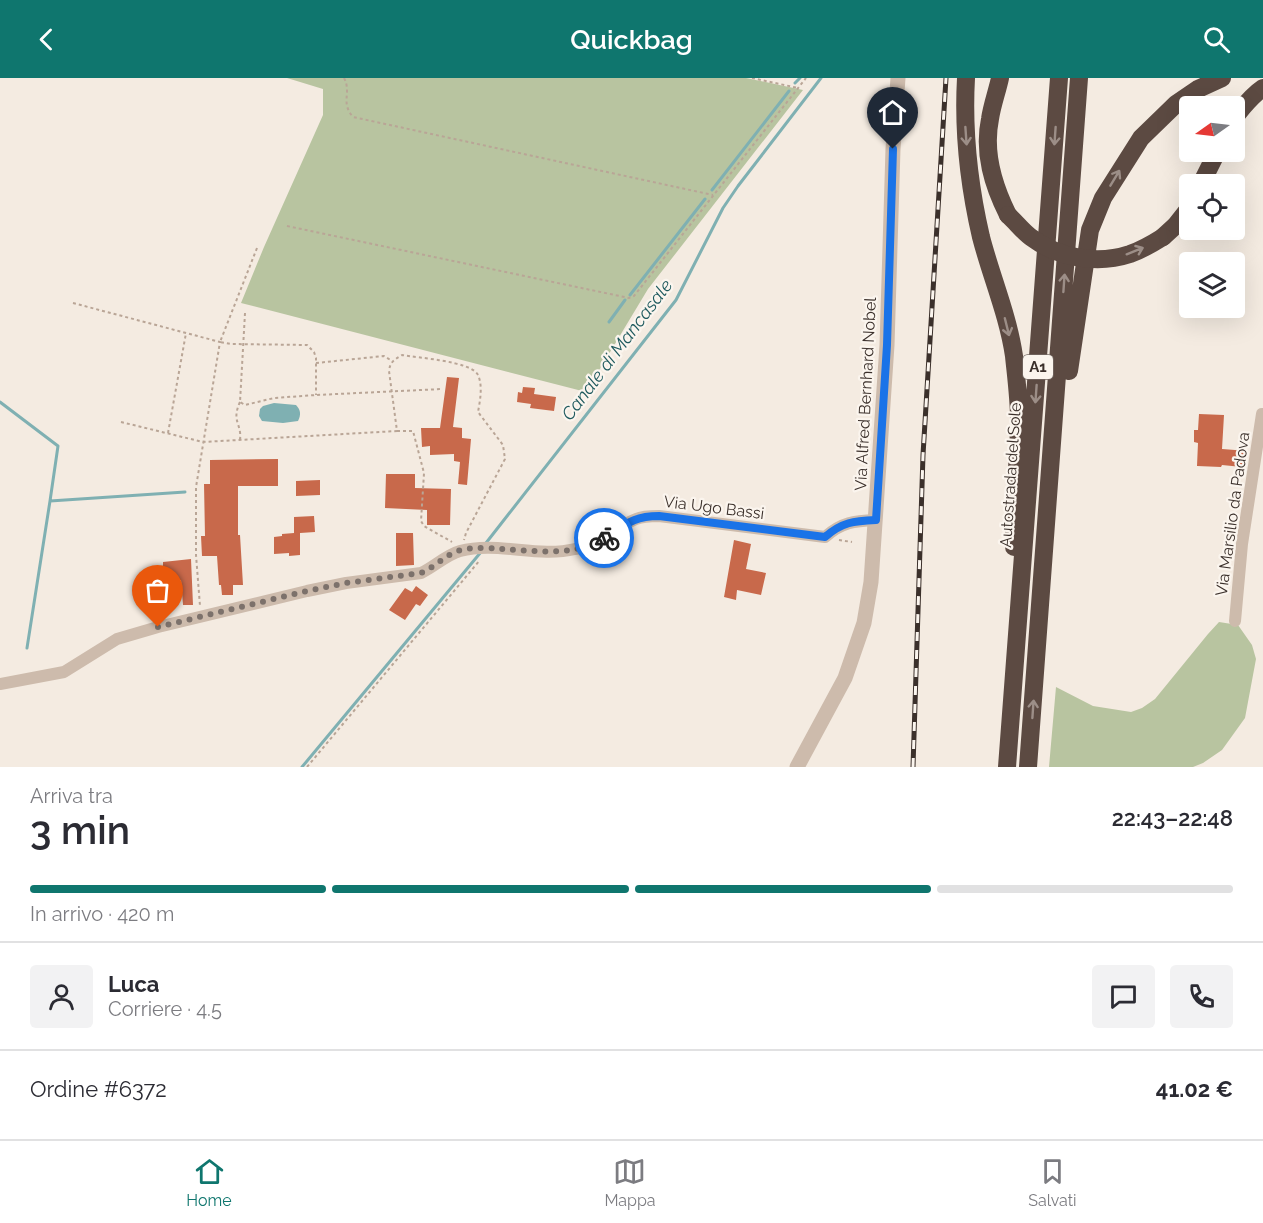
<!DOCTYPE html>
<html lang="it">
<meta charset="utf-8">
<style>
body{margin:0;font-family:Raleway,sans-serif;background:#f2f2f3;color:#2b2b33;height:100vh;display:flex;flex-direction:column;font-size:22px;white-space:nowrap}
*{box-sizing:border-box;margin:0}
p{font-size:20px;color:#7c7c81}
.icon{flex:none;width:33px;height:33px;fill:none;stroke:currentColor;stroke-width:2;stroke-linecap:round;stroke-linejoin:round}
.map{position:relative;height:689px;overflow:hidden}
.panel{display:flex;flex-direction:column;background:#fff;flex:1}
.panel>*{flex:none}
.needle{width:39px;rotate:256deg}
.buttons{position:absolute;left:1179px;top:18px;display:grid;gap:12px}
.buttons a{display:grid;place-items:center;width:66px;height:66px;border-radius:6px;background:#fff;box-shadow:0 6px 24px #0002;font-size:30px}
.pin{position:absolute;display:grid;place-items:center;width:51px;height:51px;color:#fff;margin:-62px -26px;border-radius:50% 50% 50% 0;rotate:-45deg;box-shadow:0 0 6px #0007}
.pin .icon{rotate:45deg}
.courier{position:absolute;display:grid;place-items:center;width:60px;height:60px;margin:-30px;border:4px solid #1a73e8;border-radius:50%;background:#fff;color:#222;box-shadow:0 2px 8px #0007}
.headline em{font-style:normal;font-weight:600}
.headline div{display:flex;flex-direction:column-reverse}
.headline{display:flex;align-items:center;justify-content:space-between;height:102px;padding:0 30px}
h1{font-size:39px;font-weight:600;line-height:45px}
.bar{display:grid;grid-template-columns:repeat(4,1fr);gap:9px 6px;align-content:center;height:72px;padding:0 30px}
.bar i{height:8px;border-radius:4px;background:#e1e1e2}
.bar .current{background:#0f766e}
.bar p{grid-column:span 4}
.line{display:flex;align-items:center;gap:15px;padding:0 30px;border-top:2px solid #e1e1e2}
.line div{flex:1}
.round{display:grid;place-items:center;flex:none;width:63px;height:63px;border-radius:6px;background:#f2f2f3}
header{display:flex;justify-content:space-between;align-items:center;height:78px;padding:0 30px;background:#0f766e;color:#fff;font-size:27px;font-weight:600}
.menu{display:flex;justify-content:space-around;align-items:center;height:84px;border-top:2px solid #e1e1e2;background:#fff;font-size:16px;color:#7c7c81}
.menu a{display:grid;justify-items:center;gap:3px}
.menu .current{color:#0f766e}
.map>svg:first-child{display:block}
.green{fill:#b8c4a0}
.water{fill:#7fb0b2}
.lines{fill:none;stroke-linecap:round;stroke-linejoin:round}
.stream{stroke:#7fb0b2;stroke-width:3}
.building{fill:#c8694b}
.path{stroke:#b9a596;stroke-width:2;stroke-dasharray:3 3;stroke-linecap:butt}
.minor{stroke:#cdbbac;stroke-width:12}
.tertiary{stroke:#cdbbac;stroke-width:15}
.motorway{stroke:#5c4a42;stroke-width:18}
.rail-casing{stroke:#3b302b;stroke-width:5}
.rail{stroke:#fbf5ee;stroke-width:3;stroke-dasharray:9;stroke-linecap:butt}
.motorway-bridge{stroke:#5c4a42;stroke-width:18}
.oneway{stroke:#9c8e87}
.done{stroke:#7c716b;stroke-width:6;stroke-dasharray:0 10.8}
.route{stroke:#1a73e8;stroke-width:8}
.labels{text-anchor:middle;stroke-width:4.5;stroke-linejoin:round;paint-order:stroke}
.shield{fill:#fbf5ee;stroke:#756b66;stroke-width:1.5}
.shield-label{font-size:15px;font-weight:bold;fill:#3b302b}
.street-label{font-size:16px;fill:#3b302b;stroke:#fbf5ee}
.water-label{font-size:18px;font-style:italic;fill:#1f5a5e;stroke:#fbf5ee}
</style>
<header><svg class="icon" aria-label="back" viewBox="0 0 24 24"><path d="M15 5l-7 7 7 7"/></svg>Quickbag<svg class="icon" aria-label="search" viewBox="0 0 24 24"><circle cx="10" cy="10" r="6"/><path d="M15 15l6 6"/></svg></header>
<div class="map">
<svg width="1263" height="689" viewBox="0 0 1263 689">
<rect width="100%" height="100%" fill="#f4ebe1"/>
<path class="green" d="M287 0H746L803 12 648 211 586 314 241 225 264 169 323 37V11Z
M1219 544 1238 547 1252 567 1256 581 1245 640 1222 672 1203 685 1193 689H1049L1056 609 1093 628 1131 634 1142 630 1155 621 1208 556Z"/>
<path class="water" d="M274 325 296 327C301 332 301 337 298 343L283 345 262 343 259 338 260 331 263 328Z"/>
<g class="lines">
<path class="stream" d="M795 5 800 0
M712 112 789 13
M630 217 705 121
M609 244 625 222
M0 324 58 368 50 423 185 414
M486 465 676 222 723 130 738 108 821 0
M27 570 50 423
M302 689 481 474"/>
</g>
<path class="building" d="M447 299 459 300 453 349 462 350V360L471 361 467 407 458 406 460 384 454 383V376L430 377V368L422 369 421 350H440Z
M523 309 535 310 534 316 556 319 554 333 530 330 531 326 517 324 518 314 522 315Z
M1199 336 1224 337 1222 371 1248 373 1246 386 1243 385 1242 389 1222 387 1221 389 1197 388 1198 365 1194 364V352H1198Z
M278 381V408H238V457H240L243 507H233V517H222L221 507H219L217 478H202L201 458H205L204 406H210V382Z
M386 396H415V410L451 411 450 447H427V432L385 430Z
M320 402V417L296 418V403Z
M314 438 315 454 300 455V477L289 478V475L274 476V459L282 458V456L294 455V439Z
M396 455H413L414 487 396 488Z
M734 462 751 466 746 491 766 495 761 517 737 512 736 522 724 519Z
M191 481 193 527H183L181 502H170L169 496H163V484Z
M416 508 428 517 420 528 416 526 405 542 389 532 405 510 412 514Z"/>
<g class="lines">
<path class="path" d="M344 0C352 15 340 24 353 39L713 117
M752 0 798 10
M287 148 629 220 634 218 806 0
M257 170 220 264 231 266 307 267 314 274 316 280V317
M73 225 220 264 196 409V477L200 528
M245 235 240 324 245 327 274 320 316 317 442 311
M316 285 384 278 392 283
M240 324C231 344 242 345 240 362
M121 344 203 364 397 353 389 293C390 284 394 282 402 277 418 280 471 283 478 297 483 308 480 323 478 334L503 367 505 381 466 455 464 462
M397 353H413L424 395 421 443 424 448 452 464
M168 355 186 255
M839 462 852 464
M307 689 480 482"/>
<path class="minor" d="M1235 543 1242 466 1262 336H1263
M0 606 64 594 117 561 158 549 307 513 346 505 421 495C434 489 446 477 460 473 497 463 537 480 575 471 584 470 593 467 601 462 613 455 623 446 636 441 643 438 651 438 659 438L825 459C842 444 854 443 876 442"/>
<path class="tertiary" d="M797 689 845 600 864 545 871 504 887 267 893 71 898 0"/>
<path class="motorway" d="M966 0C963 53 969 107 981 159 991 198 1008 237 1014 278 1016 298 1019 320 1019 341 1019 384 1013 426 1014 469
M1000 0C997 14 992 27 990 41 983 75 993 107 1008 137
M1234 40C1243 29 1251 18 1263 10
M1201 106 1217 74
M1163 159 1175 148 1190 129
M1069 293 1090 152 1103 120 1141 60 1176 26 1198 11 1222 0
M1007 689 1059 0
M1028 689 1079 0"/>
<defs>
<path id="rail" d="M913 689 923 377 946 0"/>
</defs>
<use href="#rail" class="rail-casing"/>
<use href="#rail" class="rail"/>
<path class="motorway-bridge" d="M1008 137C1016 144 1023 154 1032 160 1059 180 1097 187 1130 176 1141 172 1152 166 1163 159"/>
</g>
<defs><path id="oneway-shaft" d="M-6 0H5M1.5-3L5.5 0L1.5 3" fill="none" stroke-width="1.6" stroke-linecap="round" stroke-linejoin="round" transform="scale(1.5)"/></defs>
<g class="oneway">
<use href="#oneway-shaft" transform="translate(966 58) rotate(86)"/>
<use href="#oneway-shaft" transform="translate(1055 58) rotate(94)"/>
<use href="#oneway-shaft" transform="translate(1115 100) rotate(-59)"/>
<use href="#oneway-shaft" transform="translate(1135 173) rotate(-22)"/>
<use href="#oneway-shaft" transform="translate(1064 205) rotate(-86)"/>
<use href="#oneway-shaft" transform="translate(1007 249) rotate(76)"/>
<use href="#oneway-shaft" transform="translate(1036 316) rotate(94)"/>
<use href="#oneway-shaft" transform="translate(1033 631) rotate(-86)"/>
</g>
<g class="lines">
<path class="done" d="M158 549 307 513 346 505 421 495C435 489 446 476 461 472 475 469 490 470 503 471 537 473 574 479 604 460"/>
<path class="route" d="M604 460C625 447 633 438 659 438L825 459C842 444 854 443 876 442L887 267 893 71"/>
</g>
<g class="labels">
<rect class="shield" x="1023" y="277" width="30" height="24" rx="4.5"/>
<g class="shield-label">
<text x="1038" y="294">A1</text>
</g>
<g class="street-label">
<text transform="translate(865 316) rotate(-87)" y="6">Via Alfred Bernhard Nobel</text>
<text transform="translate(1010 397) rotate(-86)" y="6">Autostrada del Sole</text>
<text transform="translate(714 429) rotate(7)" y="6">Via Ugo Bassi</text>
<text transform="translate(1232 436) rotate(-82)" y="6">Via Marsilio da Padova</text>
</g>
<g class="water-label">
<text transform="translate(617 272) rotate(-53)" y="6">Canale di Mancasale</text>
</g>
</g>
</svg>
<div class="buttons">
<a><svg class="needle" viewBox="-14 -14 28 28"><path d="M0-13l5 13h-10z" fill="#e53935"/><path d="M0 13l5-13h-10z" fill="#7c7c81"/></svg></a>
<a><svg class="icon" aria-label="locate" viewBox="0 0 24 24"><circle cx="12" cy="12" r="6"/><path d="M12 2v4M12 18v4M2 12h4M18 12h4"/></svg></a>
<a><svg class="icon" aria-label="layers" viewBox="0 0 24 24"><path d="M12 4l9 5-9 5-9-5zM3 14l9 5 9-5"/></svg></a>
</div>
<div class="pin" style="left:158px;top:549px;background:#ea580c"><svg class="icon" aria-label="bag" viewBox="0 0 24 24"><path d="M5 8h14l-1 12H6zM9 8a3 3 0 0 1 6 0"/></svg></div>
<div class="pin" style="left:893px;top:71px;background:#1f2937"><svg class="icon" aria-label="home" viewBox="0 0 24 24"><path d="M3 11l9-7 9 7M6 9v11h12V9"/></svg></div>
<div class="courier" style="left:604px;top:460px"><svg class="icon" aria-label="bike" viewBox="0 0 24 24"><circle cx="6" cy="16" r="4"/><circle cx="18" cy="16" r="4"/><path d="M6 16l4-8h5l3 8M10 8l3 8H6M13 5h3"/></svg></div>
</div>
<section class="panel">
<div class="headline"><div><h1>3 min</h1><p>Arriva tra</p></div><em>22:43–22:48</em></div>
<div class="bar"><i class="current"></i><i class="current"></i><i class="current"></i><i></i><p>In arrivo · 420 m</p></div>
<div class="line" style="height:108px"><a class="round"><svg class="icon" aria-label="person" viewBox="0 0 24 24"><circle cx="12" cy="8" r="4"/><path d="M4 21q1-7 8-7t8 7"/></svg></a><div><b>Luca</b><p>Corriere · 4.5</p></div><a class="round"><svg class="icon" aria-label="chat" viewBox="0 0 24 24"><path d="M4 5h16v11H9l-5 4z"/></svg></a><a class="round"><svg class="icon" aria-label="phone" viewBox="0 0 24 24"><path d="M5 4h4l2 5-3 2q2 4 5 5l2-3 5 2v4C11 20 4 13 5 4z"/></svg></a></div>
<div class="line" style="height:78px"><div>Ordine #6372</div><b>41.02 €</b></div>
</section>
<nav class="menu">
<a class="current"><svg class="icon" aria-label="home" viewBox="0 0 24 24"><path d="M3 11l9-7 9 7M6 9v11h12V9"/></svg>Home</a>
<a><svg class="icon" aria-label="map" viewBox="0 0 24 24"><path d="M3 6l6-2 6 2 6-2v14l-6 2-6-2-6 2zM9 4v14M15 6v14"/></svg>Mappa</a>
<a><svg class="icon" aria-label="saved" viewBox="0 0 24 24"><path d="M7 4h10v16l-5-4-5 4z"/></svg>Salvati</a>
</nav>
